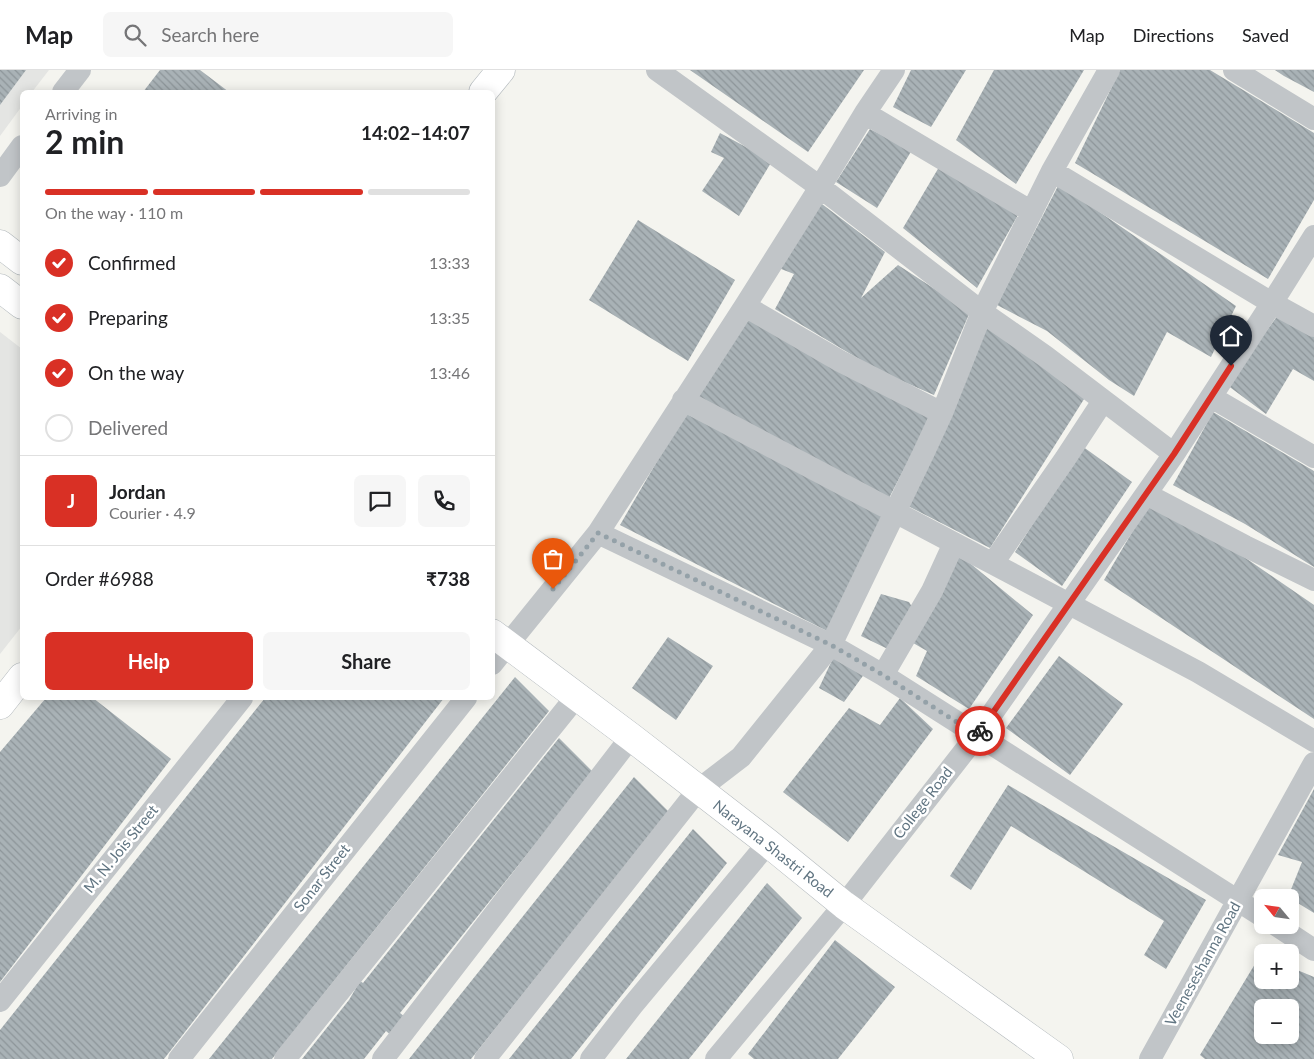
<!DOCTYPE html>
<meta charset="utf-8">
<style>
body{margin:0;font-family:Lato,sans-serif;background:#f6f6f6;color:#202124;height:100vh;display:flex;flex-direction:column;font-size:19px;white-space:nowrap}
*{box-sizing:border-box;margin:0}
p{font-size:16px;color:#757577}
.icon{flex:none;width:28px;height:28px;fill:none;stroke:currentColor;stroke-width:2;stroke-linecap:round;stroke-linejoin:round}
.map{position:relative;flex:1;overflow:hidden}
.panel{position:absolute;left:20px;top:20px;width:475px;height:610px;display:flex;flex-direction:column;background:#fff;border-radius:8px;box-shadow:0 2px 12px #0003}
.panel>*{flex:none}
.needle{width:32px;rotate:299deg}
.fabs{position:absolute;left:1254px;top:819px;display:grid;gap:10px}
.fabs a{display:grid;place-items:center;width:45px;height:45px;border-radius:8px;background:#fff;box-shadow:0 2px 12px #0003;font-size:25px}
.pin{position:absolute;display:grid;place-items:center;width:42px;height:42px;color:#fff;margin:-51px -21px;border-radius:50% 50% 50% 0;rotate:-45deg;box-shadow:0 0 5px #0007}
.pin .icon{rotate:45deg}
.courier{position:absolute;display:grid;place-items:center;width:50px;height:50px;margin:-25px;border:4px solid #d93025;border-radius:50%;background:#fff;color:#222;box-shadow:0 1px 6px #0007}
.overview em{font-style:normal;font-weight:700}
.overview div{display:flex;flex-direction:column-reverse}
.overview{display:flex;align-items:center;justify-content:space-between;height:85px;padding:0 25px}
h1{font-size:32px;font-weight:700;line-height:38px}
.bar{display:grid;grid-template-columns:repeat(4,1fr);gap:8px 5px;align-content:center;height:60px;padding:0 25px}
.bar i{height:6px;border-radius:4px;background:#e0e0e0}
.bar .selected{background:#d93025}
.bar p{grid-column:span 4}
.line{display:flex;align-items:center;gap:12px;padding:0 25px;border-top:1px solid #e0e0e0}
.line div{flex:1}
.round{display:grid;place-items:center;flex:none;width:52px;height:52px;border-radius:8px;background:#f6f6f6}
ol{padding:0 25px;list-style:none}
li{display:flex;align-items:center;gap:15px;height:55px}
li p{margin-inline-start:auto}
li .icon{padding:5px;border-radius:50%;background:#d93025;color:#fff;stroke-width:4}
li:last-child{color:#757577}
li i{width:28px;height:28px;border:2px solid #e0e0e0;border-radius:50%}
.action{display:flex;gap:10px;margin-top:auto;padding:10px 25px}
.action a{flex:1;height:58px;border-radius:8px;background:#d93025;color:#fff;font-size:20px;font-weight:700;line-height:58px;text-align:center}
.action a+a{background:#f6f6f6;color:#202124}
header{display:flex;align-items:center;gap:30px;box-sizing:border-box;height:70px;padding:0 25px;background:#fff;border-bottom:1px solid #e0e0e0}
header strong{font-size:24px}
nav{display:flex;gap:28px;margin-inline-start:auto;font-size:18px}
.search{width:350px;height:45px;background:#f6f6f6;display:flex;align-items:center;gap:12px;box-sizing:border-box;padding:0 18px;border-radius:8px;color:#757577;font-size:19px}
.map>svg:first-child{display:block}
.built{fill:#e4e5e3}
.building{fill:url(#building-back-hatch);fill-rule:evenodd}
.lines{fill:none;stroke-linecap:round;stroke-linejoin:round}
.secondary-casing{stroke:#b3b9bd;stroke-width:29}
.street{stroke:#c1c5c8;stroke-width:22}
.secondary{stroke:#fff;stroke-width:28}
.done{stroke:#94a1a8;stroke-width:5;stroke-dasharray:0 9}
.route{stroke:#d93025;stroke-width:6}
.labels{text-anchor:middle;stroke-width:5;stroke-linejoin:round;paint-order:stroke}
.street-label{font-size:15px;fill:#617582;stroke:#fff}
</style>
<header>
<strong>Map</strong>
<div class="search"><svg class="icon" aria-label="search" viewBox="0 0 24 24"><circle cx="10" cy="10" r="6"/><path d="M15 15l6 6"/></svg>Search here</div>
<nav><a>Map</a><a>Directions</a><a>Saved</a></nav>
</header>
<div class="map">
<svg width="1314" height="989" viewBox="0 0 1314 989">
<defs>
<pattern id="building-back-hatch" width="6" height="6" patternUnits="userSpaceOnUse" patternTransform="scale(1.25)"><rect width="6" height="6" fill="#a9b2b6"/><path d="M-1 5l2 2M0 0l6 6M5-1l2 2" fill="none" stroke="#8d9599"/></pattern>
</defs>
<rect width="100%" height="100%" fill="#f4f4ef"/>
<path class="built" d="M0 0H49L32 22H22V36L0 66Z
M0 262 22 279V556L0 584Z"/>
<path class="building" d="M0 0H26L0 35Z
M160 0H200L229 22H143Z
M690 0H864L808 82Z
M911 0H966L931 57 893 37Z
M994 0H1084L1016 114 956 70Z
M1120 0H1210L1314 63V130L1268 209 1075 93Z
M1275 0H1314V22L1284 6Z
M870 59 912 80 877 138 836 112Z
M720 63 772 91 739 146 702 121 724 88 711 82Z
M942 92 1018 145 977 218 903 158Z
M1059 114 1236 236 1211 287 1167 262 1134 326 1109 310 1047 261 997 235Z
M818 131 885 182 861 228 898 195 970 242 934 325 879 301 775 239 794 204 776 197Z
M638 150 735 210 688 291 589 230Z
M747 242 931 347 888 430 693 328Z
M1278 245 1314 264V311L1293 299 1266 344 1227 315Z
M988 256 1086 326 990 478 906 435Z
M1213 342 1314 401V497L1245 454 1173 415Z
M685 343 885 445 827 561 620 455Z
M1082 376 1132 412 1062 516 1015 482Z
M1148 435 1234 480 1314 535V649L1104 510Z
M960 485 1033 545 969 639 916 606 927 581 908 570Z
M881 524 909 532 916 543 892 581 861 566Z
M668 567 713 596 676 650 632 618Z
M834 586 865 603 844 632 819 618Z
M1059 586 1123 634 1070 705 1006 658Z
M515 607 549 641 272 989H209Z
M46 628H93L171 689 0 912V682Z
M265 628H444L164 989H0V960Z
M900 628 933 659 848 772 783 722 849 638 880 655Z
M559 668 593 702 400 943 405 947 393 967 386 961 364 989H302L349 930 360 911 363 913Z
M634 707 669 742 471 989H409Z
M1008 715 1206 830 1166 899 1144 885 1164 851 1011 756 971 820 950 806Z
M1314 719V843L1288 827 1302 792 1278 785Z
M693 759 727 793 571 989H509Z
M767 813 802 848 689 989H626Z
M835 870 895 917 838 989H754L748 984Z
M1261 884 1262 885V910H1290V897L1314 907V989H1205L1200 985ZM1262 938H1290V965H1262Z"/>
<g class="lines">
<defs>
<path id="secondary" d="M483 22 501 0
M0 174 22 191
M0 218 22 235
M492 563 631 667 768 773 844 835 1059 989
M0 635 22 607"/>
</defs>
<use href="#secondary" class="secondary-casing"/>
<path class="street" d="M657 0 820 117 982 242 1045 286 1174 384
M1234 0 1314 49
M63 22 80 0
M865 43 1032 142
M1052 101 1272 233 1314 256
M0 106 22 76
M745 236 840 291 942 343
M1211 327 1314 387
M683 330 1198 602 1314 671
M1146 424 1245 476 1314 510
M598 463 831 575 883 605 1262 846
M993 493 1065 389 1103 331
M492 594 598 463 745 236 820 117 865 43 894 0
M883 605 932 521 954 473
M1276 855 1314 880
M0 931 242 628
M179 989 466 628
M285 989 576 627
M383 989 631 667
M485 989 698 720 741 687 831 575 924 382 942 343 982 242 1052 101 1109 0
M591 989 632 936 768 773
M716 989 844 835 977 665 1174 384 1272 233 1314 166
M1150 989 1314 693"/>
<use href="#secondary" class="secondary"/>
</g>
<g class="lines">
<path class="done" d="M553 519 598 463 831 575 883 605 977 665 980 661"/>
<path class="route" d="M980 661 1174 384 1231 296"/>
</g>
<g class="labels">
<g class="street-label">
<text transform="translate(923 733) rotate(-52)" y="5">College Road</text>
<text transform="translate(121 779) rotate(-51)" y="5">M. N. Jois Street</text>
<text transform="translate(773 779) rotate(38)" y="5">Narayana Shastri Road</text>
<text transform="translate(322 808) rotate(-52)" y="5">Sonar Street</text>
<text transform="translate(1203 894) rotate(-61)" y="5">Veeneseshanna Road</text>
</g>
</g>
</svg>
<div class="fabs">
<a><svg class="needle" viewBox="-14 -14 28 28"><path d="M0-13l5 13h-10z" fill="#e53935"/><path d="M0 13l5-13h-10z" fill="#757577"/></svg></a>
<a>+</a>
<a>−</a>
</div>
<div class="pin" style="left:553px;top:519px;background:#ea580c"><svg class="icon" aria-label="bag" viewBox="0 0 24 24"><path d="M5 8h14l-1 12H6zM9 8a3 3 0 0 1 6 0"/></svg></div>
<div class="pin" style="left:1231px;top:296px;background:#1f2937"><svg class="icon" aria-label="home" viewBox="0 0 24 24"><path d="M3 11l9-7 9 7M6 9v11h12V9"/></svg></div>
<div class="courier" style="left:980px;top:661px"><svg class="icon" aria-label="bike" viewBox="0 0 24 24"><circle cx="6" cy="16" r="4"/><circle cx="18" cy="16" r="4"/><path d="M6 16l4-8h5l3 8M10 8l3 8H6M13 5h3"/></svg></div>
<section class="panel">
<div class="overview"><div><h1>2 min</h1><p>Arriving in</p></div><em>14:02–14:07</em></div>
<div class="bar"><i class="selected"></i><i class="selected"></i><i class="selected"></i><i></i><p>On the way · 110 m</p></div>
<ol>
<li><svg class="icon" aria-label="check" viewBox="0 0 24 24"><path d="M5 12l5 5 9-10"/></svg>Confirmed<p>13:33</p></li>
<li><svg class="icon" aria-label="check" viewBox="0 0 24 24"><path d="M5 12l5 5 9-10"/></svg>Preparing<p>13:35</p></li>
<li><svg class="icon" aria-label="check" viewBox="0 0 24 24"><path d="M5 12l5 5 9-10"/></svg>On the way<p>13:46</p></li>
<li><i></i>Delivered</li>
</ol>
<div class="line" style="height:90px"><b class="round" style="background:#d93025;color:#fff">J</b><div><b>Jordan</b><p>Courier · 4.9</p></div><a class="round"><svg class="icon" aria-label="chat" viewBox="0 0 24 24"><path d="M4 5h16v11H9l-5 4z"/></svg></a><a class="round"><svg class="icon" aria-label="phone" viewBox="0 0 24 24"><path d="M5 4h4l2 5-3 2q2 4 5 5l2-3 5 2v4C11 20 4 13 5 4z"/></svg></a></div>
<div class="line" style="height:65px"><div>Order #6988</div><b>₹738</b></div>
<div class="action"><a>Help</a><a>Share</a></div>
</section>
</div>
